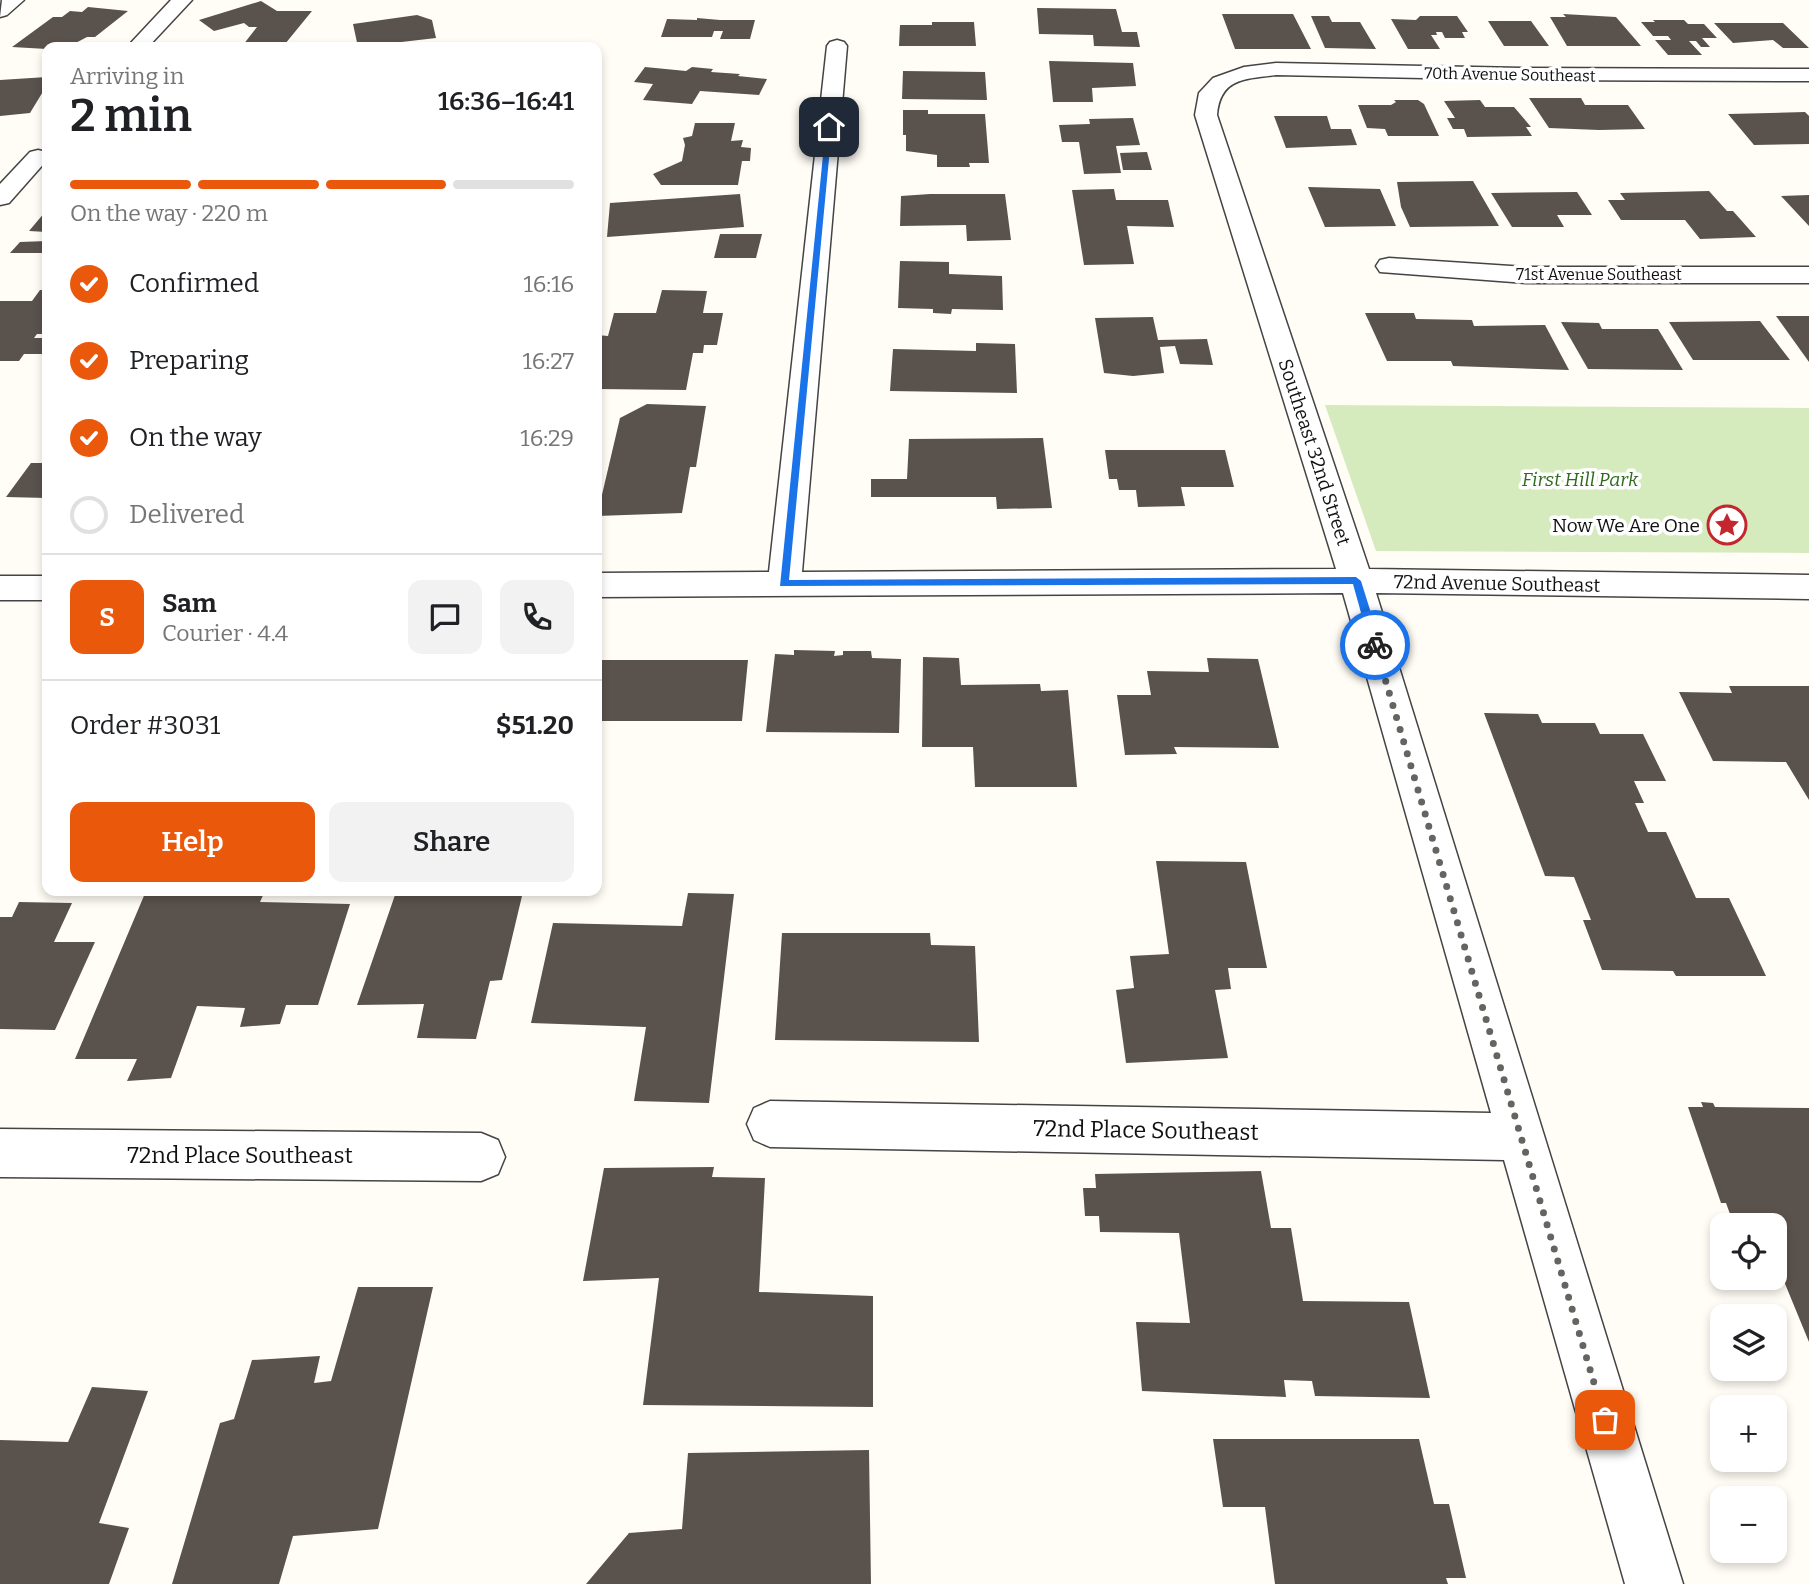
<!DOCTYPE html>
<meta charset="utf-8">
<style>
body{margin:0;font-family:Bitter,serif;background:#f2f2f2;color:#202124;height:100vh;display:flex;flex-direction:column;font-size:26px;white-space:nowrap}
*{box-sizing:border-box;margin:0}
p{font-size:23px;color:#757577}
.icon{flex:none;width:38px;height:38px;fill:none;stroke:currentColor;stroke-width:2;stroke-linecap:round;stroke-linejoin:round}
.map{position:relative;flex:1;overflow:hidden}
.details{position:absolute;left:42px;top:42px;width:560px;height:854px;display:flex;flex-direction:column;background:#fff;border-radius:14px;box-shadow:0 4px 10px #0003}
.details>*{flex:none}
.controls{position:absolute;left:1710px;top:1213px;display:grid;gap:14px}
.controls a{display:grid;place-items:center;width:77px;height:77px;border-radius:14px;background:#fff;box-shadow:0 4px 10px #0003;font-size:35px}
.pin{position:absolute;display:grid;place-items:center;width:60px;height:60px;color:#fff;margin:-30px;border-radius:14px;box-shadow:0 4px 10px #0006}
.courier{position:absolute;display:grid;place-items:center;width:70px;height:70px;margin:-35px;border:5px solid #1a73e8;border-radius:50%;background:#fff;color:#222;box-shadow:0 2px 9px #0007}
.headline em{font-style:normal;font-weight:600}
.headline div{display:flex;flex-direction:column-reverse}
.headline{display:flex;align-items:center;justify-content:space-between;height:119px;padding:0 28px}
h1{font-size:46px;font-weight:600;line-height:52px}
.bar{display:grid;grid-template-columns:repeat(4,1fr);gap:10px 7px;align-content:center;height:84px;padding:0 28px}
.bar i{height:9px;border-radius:5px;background:#e0e0e0}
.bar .active{background:#ea580c}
.bar p{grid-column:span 4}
.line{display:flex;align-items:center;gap:18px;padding:0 28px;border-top:2px solid #e0e0e0}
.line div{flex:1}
.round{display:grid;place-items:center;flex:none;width:74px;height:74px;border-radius:14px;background:#f2f2f2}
ol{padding:0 28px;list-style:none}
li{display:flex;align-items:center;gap:21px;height:77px}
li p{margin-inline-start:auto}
li .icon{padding:7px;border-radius:50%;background:#ea580c;color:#fff;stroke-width:4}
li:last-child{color:#757577}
li i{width:38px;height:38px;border:4px solid #e0e0e0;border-radius:50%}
.cta{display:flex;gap:14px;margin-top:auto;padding:14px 28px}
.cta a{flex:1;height:80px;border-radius:14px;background:#ea580c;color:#fff;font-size:28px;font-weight:600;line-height:80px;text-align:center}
.cta a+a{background:#f2f2f2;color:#202124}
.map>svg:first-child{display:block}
.green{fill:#d5ebbd}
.building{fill:#5a524d}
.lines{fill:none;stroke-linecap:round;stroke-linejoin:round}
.minor-casing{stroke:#444;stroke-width:3}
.minor{fill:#fff;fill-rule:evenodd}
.route{fill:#1a73e8}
.done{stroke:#646461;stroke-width:7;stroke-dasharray:0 12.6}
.labels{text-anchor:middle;stroke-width:7;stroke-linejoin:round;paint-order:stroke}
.far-street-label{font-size:16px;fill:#111;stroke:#fff}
.street-label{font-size:19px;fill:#111;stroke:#fff}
.park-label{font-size:19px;font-style:italic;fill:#2f6b1f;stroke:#fff}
.poi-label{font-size:19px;fill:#111;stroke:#fff;text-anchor:end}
.near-street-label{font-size:23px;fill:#111;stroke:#fff}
</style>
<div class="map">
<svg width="1809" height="1584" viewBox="0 0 1809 1584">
<rect width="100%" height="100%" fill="#fffdf5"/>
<path class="green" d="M1325 405 1809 408V553L1376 551Z"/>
<path class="building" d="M261 1 277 11H312L285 44 243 45 257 27H249L244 23 214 31 199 20Z
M88 7 128 11 95 37H87L68 47 47 49 12 47 53 17H62L70 11 82 12Z
M1037 8 1116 9 1122 32H1137L1140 47 1094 46 1093 35 1039 34Z
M1222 14H1293L1311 49H1235Z
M1563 14 1616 17 1641 46H1567L1550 17H1566Z
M417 15 432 20 436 38 358 47 353 24Z
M1311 16H1329L1332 22H1360L1376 49 1325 48Z
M1420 16H1457L1468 32H1462L1465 38H1445L1442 32H1436L1437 35H1431L1440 49H1408L1391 19 1416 20Z
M697 18 720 20H755L750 39H720L723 31H714L712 37H661L667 19 697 20Z
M1653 20H1684L1688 24H1704L1717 38H1702L1710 47H1701L1696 41H1689L1702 55H1668L1655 40H1671L1668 36H1653L1641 22H1655Z
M1488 21H1531L1549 46H1504Z
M932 22H974L976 46H899L900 25H932Z
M1714 23H1783L1809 48H1783L1773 40 1733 43Z
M1049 61 1133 63 1136 86 1092 88 1093 102H1053Z
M645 67 686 71 692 67 713 69 711 72 740 74 738 76 767 79 759 95 700 91 692 104 643 100 653 84 634 82Z
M903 71 985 72 987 100 902 99Z
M47 77V85L30 113 0 116V80Z
M1529 98H1581L1585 105H1628L1645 129 1599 130 1549 128Z
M1394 100H1418L1424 104 1439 136H1388L1385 129 1367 128 1358 105H1391L1396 102Z
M1480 100 1485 107H1514L1531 127H1526L1532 136 1467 137 1464 129H1453L1447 118H1455L1444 101Z
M903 110H928V114H985L989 163H969L970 167H937V155L906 151V135H903Z
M1805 112 1809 116V144L1754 145 1728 114Z
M1274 116H1327L1331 129H1351L1357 145 1286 148Z
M1133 118 1140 145 1116 146 1121 173 1084 174 1079 142H1062L1059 125 1090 124 1089 119Z
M695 123H735L731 141 743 140 741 147 751 148 750 161H742L738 185H661L653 174 682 161 685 145 683 138 692 136Z
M1147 152 1152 170H1123L1120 153Z
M1473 181 1499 226 1410 227 1401 207 1397 182Z
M1308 187 1380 189 1396 226 1325 227Z
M1114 189 1116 200H1168L1174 227 1127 226 1134 264 1084 265 1072 190Z
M1709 191 1727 211H1733L1756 237 1700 239 1685 220H1621L1608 200H1625L1620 193Z
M1577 192 1592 215H1557L1564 227H1512L1491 193Z
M740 194 744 227 607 237 610 203Z
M930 194H1005L1011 240 967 241 966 225 900 226 901 196Z
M1809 195V226L1781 196Z
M45 212 47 232 29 231Z
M720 234H762L756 258H714Z
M47 241V253H10L20 242Z
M900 261 949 262V274L1002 276 1003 310 952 309 951 314 933 313V309L898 308Z
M40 290H47V334H37L34 338H47V354H24L19 361H0V301H32Z
M662 290 707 291 703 313H723L717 345H704L703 353H693L686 390 597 389V335L608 336 614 313H656Z
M1365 313H1414L1416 319 1472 320 1474 326 1545 325 1569 370 1453 366 1451 361H1387Z
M1776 316H1809V362Z
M1153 317 1158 340 1207 339 1213 365 1180 364 1175 346 1160 347 1164 373 1133 376 1104 373 1095 318Z
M1760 321 1790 360H1693L1669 322Z
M1561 322 1599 323 1602 329H1658L1683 370 1588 369Z
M976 343 1015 344 1017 393 890 391 893 349 976 351Z
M647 404 706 406 696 467H690L682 513 597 516 620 418Z
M1043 438 1052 508 997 509 996 497H871V479H907L909 439Z
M1105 450H1225L1234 487H1181L1185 506 1138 507 1136 490H1119L1117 479H1109Z
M31 463H47V498L6 497Z
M794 650 835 651 834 656 843 655V651H871L872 658 901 659 899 733 766 732 775 654 794 655Z
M923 657 959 658 961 685 1040 684 1041 691 1068 690 1077 787H975L973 747H922Z
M1207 658 1258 659 1279 748 1174 747 1177 754 1125 755 1117 695H1151L1147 671 1209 672Z
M602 660H748L742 721H597V683Z
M1729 686H1809V800L1786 762 1713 761 1679 692 1732 693Z
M1484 713 1538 714 1542 723H1595L1600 734H1643L1666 781H1634L1644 803H1635L1648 832H1666L1696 898H1729L1766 976H1676L1673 971 1602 970 1583 920H1591L1574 877 1545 876Z
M1156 861 1246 862 1267 968H1228L1231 989 1215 990 1228 1058 1126 1063 1116 990 1134 988 1130 956 1169 954Z
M146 891H265L260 902 350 904 318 1005H286L280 1024 240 1027 245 1008 197 1006 171 1078 127 1081 137 1059H75Z
M688 893 734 894 709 1103 634 1101 646 1027 531 1023 553 923 682 926Z
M395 895 522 896 502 980 490 981 476 1039 417 1038 424 1004 357 1005Z
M19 902 72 903 54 942H95L55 1030 0 1029V917H12Z
M782 933H930L931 945 975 946 979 1042 775 1040Z
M1701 1102 1713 1103 1715 1107 1809 1108V1342L1774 1257V1225H1734L1726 1203H1721L1688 1107H1703Z
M714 1167 712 1177 765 1178 759 1292 873 1296V1407L643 1405 659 1278 583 1281 604 1168Z
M1261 1171 1271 1228H1291L1303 1301 1409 1302 1430 1398 1315 1396 1312 1381 1284 1380 1286 1397 1142 1391 1136 1322 1190 1323 1179 1233 1100 1232 1099 1216H1085L1083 1188H1096L1095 1174Z
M358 1287H433L378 1529 293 1536 279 1584H172L220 1423 234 1419 252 1360 320 1356 314 1383 331 1381Z
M92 1387 148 1391 99 1523 129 1528 109 1584H0V1440L68 1442Z
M1213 1439H1419L1434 1504H1449L1466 1578H1446L1448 1584H1275L1265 1507H1223Z
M869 1450 871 1584H586L629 1533 682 1529 688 1453Z"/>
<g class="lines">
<defs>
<path id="minor" d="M2 0H24L7 15 0 17Z
M171 0H192L148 47H127Z
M837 40 844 42 847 46 802 572 1336 569 1195 115 1199 93 1213 78 1244 67 1276 63 1522 68 1809 69V81L1522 80 1276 75C1245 79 1220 78 1217 115L1369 569 1809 575V599L1376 593 1683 1584H1625L1504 1160 770 1147 754 1140 747 1124 754 1108 770 1101 1491 1113 1343 593 597 597V573L769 572 827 46 830 42Z
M38 150 46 152 47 160 9 203 0 205V184L30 152Z
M1389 258 1526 267H1809V283H1526L1380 272 1376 266 1380 260Z
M0 576H47V600H0Z
M0 1129 481 1133 498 1140 505 1157 498 1174 481 1181 0 1177Z"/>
</defs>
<use href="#minor" class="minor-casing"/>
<use href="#minor" class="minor"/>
</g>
<path class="route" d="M826 125 832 127 789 580 1356 577 1361 581 1381 645 1379 648 1375 649 1370 645 1353 584 780 586Z"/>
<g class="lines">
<path class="done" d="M1375 645 1605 1420"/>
</g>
<defs>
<symbol id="sight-ring" viewBox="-11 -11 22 22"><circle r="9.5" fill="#fff" stroke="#c4262e" stroke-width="1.5"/><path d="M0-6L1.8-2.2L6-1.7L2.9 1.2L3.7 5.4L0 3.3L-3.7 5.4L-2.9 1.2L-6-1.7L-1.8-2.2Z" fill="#c4262e"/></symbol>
</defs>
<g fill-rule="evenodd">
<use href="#sight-ring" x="1705" y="503" width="44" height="44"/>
</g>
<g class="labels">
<g class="far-street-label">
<text transform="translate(1510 74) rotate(1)" y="6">70th Avenue Southeast</text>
<text x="1599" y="280">71st Avenue Southeast</text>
</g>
<g class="street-label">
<text transform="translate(1315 452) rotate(72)" y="7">Southeast 32nd Street</text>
<text transform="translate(1497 583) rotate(1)" y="7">72nd Avenue Southeast</text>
</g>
<g class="park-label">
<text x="1580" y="486">First Hill Park</text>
</g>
<g class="poi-label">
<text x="1700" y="532">Now We Are One</text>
</g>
<g class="near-street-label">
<text transform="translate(1146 1130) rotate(1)" y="8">72nd Place Southeast</text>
<text x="240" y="1163">72nd Place Southeast</text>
</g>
</g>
</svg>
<div class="controls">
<a><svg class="icon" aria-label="locate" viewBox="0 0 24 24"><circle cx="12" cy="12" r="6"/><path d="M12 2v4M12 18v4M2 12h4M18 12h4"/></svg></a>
<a><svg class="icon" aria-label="layers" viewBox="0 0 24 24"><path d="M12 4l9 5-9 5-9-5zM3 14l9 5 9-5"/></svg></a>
<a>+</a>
<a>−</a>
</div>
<div class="pin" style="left:1605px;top:1420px;background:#ea580c"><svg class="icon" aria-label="bag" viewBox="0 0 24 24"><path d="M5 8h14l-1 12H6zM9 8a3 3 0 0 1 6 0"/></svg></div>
<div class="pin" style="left:829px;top:127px;background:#1f2937"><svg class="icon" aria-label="home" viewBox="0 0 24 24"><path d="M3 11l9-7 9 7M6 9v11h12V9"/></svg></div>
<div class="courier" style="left:1375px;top:645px"><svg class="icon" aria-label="bike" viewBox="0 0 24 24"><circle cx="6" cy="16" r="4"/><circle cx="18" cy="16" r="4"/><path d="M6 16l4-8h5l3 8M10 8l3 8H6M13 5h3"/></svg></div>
<section class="details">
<div class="headline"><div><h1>2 min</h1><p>Arriving in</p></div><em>16:36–16:41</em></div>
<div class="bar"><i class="active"></i><i class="active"></i><i class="active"></i><i></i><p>On the way · 220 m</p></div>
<ol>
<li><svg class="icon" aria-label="check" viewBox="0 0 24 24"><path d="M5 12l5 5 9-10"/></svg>Confirmed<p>16:16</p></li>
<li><svg class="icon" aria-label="check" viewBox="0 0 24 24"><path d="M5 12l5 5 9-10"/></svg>Preparing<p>16:27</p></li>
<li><svg class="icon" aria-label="check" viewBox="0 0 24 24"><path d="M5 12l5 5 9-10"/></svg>On the way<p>16:29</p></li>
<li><i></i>Delivered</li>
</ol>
<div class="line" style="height:126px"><b class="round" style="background:#ea580c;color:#fff">S</b><div><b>Sam</b><p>Courier · 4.4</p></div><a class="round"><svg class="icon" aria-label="chat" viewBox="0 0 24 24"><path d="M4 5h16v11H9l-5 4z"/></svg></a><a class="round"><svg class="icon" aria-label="phone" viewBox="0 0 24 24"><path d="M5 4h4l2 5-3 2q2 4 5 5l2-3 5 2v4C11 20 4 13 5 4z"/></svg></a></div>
<div class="line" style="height:91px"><div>Order #3031</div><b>$51.20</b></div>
<div class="cta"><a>Help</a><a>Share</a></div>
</section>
</div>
